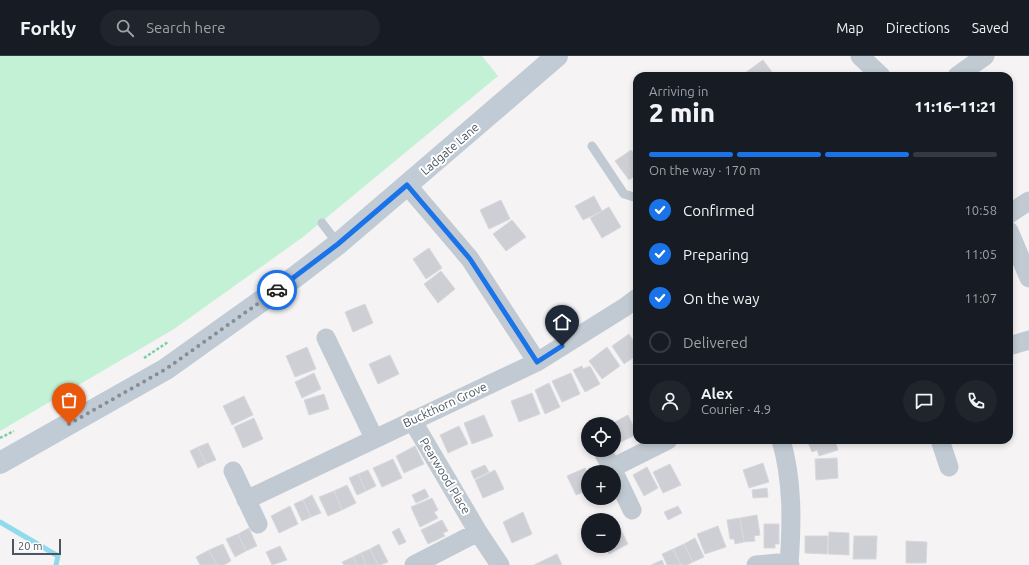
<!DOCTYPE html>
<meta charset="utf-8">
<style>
body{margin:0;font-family:Ubuntu,sans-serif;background:#20242c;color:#f1f3f6;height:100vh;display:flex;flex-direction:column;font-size:15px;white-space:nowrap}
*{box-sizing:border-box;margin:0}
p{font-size:13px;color:#9ea1a6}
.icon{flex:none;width:22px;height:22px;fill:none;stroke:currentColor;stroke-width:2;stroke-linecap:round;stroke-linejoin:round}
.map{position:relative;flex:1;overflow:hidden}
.side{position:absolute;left:633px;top:16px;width:380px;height:372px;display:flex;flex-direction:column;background:#171b24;border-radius:12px;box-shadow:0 2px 6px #0003}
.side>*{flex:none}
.fabs{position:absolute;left:581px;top:361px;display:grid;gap:8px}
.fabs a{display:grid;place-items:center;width:40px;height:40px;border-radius:50%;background:#171b24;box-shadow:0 2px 6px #0003;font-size:20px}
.scale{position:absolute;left:12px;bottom:10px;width:49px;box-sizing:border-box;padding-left:4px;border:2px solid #4a5661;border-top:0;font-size:11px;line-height:14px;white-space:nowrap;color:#4a5661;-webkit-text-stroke:3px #fff;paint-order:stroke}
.pin{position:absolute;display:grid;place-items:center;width:34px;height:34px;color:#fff;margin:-41px -17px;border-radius:50% 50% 50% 0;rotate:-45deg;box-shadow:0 0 4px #0007}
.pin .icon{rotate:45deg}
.courier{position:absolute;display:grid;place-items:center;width:40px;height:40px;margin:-20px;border:3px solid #1a73e8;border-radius:50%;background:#fff;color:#222;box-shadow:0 1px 5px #0007}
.summary em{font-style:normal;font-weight:800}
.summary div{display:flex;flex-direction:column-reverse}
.summary{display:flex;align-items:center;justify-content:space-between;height:68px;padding:0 16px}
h1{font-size:26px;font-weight:800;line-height:30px}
.bar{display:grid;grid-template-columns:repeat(4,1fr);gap:6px 4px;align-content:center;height:48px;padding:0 16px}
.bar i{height:5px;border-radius:3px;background:#363941}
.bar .current{background:#1a73e8}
.bar p{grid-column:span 4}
.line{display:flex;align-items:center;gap:10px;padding:0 16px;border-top:1px solid #363941}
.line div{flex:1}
.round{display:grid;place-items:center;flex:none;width:42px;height:42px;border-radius:21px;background:#20242c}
ol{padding:0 16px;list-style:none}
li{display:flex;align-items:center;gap:12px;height:44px}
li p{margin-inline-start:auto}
li .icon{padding:4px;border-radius:50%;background:#1a73e8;color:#fff;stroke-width:4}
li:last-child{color:#9ea1a6}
li i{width:22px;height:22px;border:2px solid #363941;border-radius:50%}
header{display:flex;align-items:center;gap:24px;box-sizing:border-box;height:56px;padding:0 20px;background:#171b24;border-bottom:1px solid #363941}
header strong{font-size:19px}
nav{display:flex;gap:22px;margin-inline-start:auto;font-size:14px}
.search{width:280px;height:36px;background:#20242c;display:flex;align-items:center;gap:10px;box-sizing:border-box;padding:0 14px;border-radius:22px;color:#9ea1a6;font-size:15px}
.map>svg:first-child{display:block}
.green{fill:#c3f1d5}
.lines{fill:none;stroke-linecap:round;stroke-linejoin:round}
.stream{stroke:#90daee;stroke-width:5}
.building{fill:#cdcfd5;stroke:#d7d9de}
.path{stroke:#7ad0a6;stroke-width:2.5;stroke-dasharray:3 2;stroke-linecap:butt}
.service{stroke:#c1cad2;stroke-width:9}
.minor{stroke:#c1cad2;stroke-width:19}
.secondary{stroke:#c1cbd6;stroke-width:22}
.done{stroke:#868d94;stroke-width:4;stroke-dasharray:0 7.2}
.route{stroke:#1a73e8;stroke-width:5}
.labels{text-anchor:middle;stroke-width:4;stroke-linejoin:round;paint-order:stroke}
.street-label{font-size:12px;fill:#4a5661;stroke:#fff}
</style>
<header>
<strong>Forkly</strong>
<div class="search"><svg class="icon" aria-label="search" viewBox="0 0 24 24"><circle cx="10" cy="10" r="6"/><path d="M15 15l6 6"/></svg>Search here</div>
<nav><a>Map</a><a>Directions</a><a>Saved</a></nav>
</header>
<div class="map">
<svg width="1029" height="509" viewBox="0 0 1029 509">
<rect width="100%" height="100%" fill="#f5f3f3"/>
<path class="green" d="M0 0H482L498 20 303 181 174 273 0 375Z"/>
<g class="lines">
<path class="stream" d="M0 466 58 500 56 509"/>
</g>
<path class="building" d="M763 4 775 20H747L745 17Z
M631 94 637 102V118L629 124 615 105Z
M594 140 602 155 583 164 575 150Z
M501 144 510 163 489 173 480 154Z
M609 151 621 171 602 182 590 162Z
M512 164 526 181 506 195 493 178Z
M429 192 442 212 426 223 413 203Z
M441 215 455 233 438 247 424 228Z
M365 248 373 267 353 276 345 256Z
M629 278 637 291V299L624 308 612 290Z
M307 291 316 313 295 321 286 300Z
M607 291 620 310 602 323 589 305Z
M390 299 399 318 378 328 369 308Z
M582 310 583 313 590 310 600 328 585 336 573 314Z
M314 317 321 333 302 342 295 326Z
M571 317 580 338 562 346 552 325Z
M549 327 560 351 545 358 535 334Z
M532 337 540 358 519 366 511 345Z
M324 338 329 353 309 359 304 344Z
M244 340 253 359 232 369 223 350Z
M484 359 493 380 472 388 464 367Z
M628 359 637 378 619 387 614 378V368H611Z
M254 362 263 383 243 392 234 371Z
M459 370 468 388 448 397 440 379Z
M814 384H835L838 394 819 400 817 394 812 396 808 386Z
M208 387 216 404 206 408 198 391Z
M415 390 424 408 404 417 396 400Z
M198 391 206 408 198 412 190 395Z
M837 402 838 422 816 424 815 403Z
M393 403 402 422 382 431 373 412Z
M763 407 769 426 749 432 743 414Z
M670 408 681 429 663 437 653 416Z
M485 409 489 416 474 423 471 415Z
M647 411 658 432 644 440 633 419Z
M585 412 588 418V434L576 439 567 420Z
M368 414 376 430 366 435 358 418Z
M495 414 504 433 483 442 475 424Z
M358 418 366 435 357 439 349 422Z
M347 429 356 447 342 454 334 435Z
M767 432 768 441 753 442 752 434Z
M425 433 429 441 416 447 412 439Z
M334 435 342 454 328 460 319 441Z
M312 439 321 457 311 461 303 444Z
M432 442 438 454 434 456 438 462 420 471 411 451Z
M303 444 311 461 302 465 294 448Z
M290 450 298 468 279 477 271 460Z
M678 450 682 457 668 464 664 456Z
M523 456 532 478 512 487 503 466Z
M757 459 760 479 754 480 755 485 744 486 740 462Z
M740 462 744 486 735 488 734 483H730L727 464Z
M442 464 448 475 443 477 445 480 428 488 421 474Z
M618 468 628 488 609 498 605 490H614V470Z
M764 468H779V488H775V492H764Z
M718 470 726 491 705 498 697 478Z
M249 472 257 490 246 495 238 478Z
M399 472 406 486 399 489 392 476Z
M829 476 849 477V499L828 498Z
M238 478 246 495 235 501 226 483Z
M805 480H828L827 498 805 497Z
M854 480H877L876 503H853Z
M695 482 704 501 693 506 684 488Z
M906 485 927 486 926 507H906Z
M223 488 231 505 224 509H217L209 494Z
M379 488 388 506 380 509H378L370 493Z
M684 488 693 506 687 509H681L673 493Z
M280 490 287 504 272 509 266 496Z
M370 493 378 509H366L361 497Z
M673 493 681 509H667L662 498Z
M209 494 217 509H200L196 501Z
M361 497 366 509H357L353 501Z
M557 498 562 509H534Z
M353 501 357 509H344L342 506Z
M662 504 664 509H651L660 505Z"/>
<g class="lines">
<path class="path" d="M144 302 168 286
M0 382 14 375"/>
<path class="service" d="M592 90 624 138 634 141 637 139
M322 167 338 188"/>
<path class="minor" d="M860 0 881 20
M957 20 985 0
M407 129 470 203 537 306
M1009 158 1029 145
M1009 175 1029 222
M326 282 374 382
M1009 290 1029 284
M412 364 478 476 500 509
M781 384C793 425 792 467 789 509
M940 384 949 411
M602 394 614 416
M612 412 668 384
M233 415 258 468
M614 416 632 454
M246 444 537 306 625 251 637 242
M414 509 478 476
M756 509 778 507 790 509"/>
<path class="secondary" d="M0 407 166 313 295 221 338 188 407 129 557 0"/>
</g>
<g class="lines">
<path class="done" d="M69 368 166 313 277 234"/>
<path class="route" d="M277 234 338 188 407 129 470 203 537 306 562 290"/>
</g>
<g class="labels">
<g class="street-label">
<text transform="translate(450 93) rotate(-41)" y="4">Ladgate Lane</text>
<text transform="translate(445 349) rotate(-25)" y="4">Buckthorn Grove</text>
<text transform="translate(445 420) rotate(59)" y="4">Pearwood Place</text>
</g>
</g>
</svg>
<div class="fabs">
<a><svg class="icon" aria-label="locate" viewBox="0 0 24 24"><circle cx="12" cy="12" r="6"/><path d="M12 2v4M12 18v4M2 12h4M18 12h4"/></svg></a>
<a>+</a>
<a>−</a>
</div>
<div class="scale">20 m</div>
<div class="pin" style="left:69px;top:368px;background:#ea580c"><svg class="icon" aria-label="bag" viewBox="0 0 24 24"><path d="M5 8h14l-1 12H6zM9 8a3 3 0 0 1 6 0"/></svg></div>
<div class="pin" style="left:562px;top:290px;background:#1f2937"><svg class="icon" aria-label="home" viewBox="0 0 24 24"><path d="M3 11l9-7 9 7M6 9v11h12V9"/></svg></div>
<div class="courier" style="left:277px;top:234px"><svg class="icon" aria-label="car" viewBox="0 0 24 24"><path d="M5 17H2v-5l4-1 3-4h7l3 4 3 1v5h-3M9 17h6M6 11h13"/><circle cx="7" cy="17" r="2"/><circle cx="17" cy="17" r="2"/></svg></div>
<section class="side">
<div class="summary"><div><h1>2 min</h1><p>Arriving in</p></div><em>11:16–11:21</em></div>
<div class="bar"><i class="current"></i><i class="current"></i><i class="current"></i><i></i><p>On the way · 170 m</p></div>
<ol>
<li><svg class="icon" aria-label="check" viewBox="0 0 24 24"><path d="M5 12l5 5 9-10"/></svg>Confirmed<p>10:58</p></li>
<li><svg class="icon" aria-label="check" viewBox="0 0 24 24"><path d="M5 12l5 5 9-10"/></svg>Preparing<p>11:05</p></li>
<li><svg class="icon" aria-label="check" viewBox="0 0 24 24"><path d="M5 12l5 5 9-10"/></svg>On the way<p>11:07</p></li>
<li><i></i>Delivered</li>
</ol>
<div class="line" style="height:72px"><a class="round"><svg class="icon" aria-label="person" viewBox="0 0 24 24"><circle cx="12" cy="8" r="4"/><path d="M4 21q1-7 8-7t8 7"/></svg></a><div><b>Alex</b><p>Courier · 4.9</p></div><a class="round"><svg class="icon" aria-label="chat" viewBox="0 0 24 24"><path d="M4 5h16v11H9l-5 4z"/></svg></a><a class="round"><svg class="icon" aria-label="phone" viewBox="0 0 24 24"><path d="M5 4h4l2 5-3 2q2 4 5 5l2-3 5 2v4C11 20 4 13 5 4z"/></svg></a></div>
</section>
</div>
